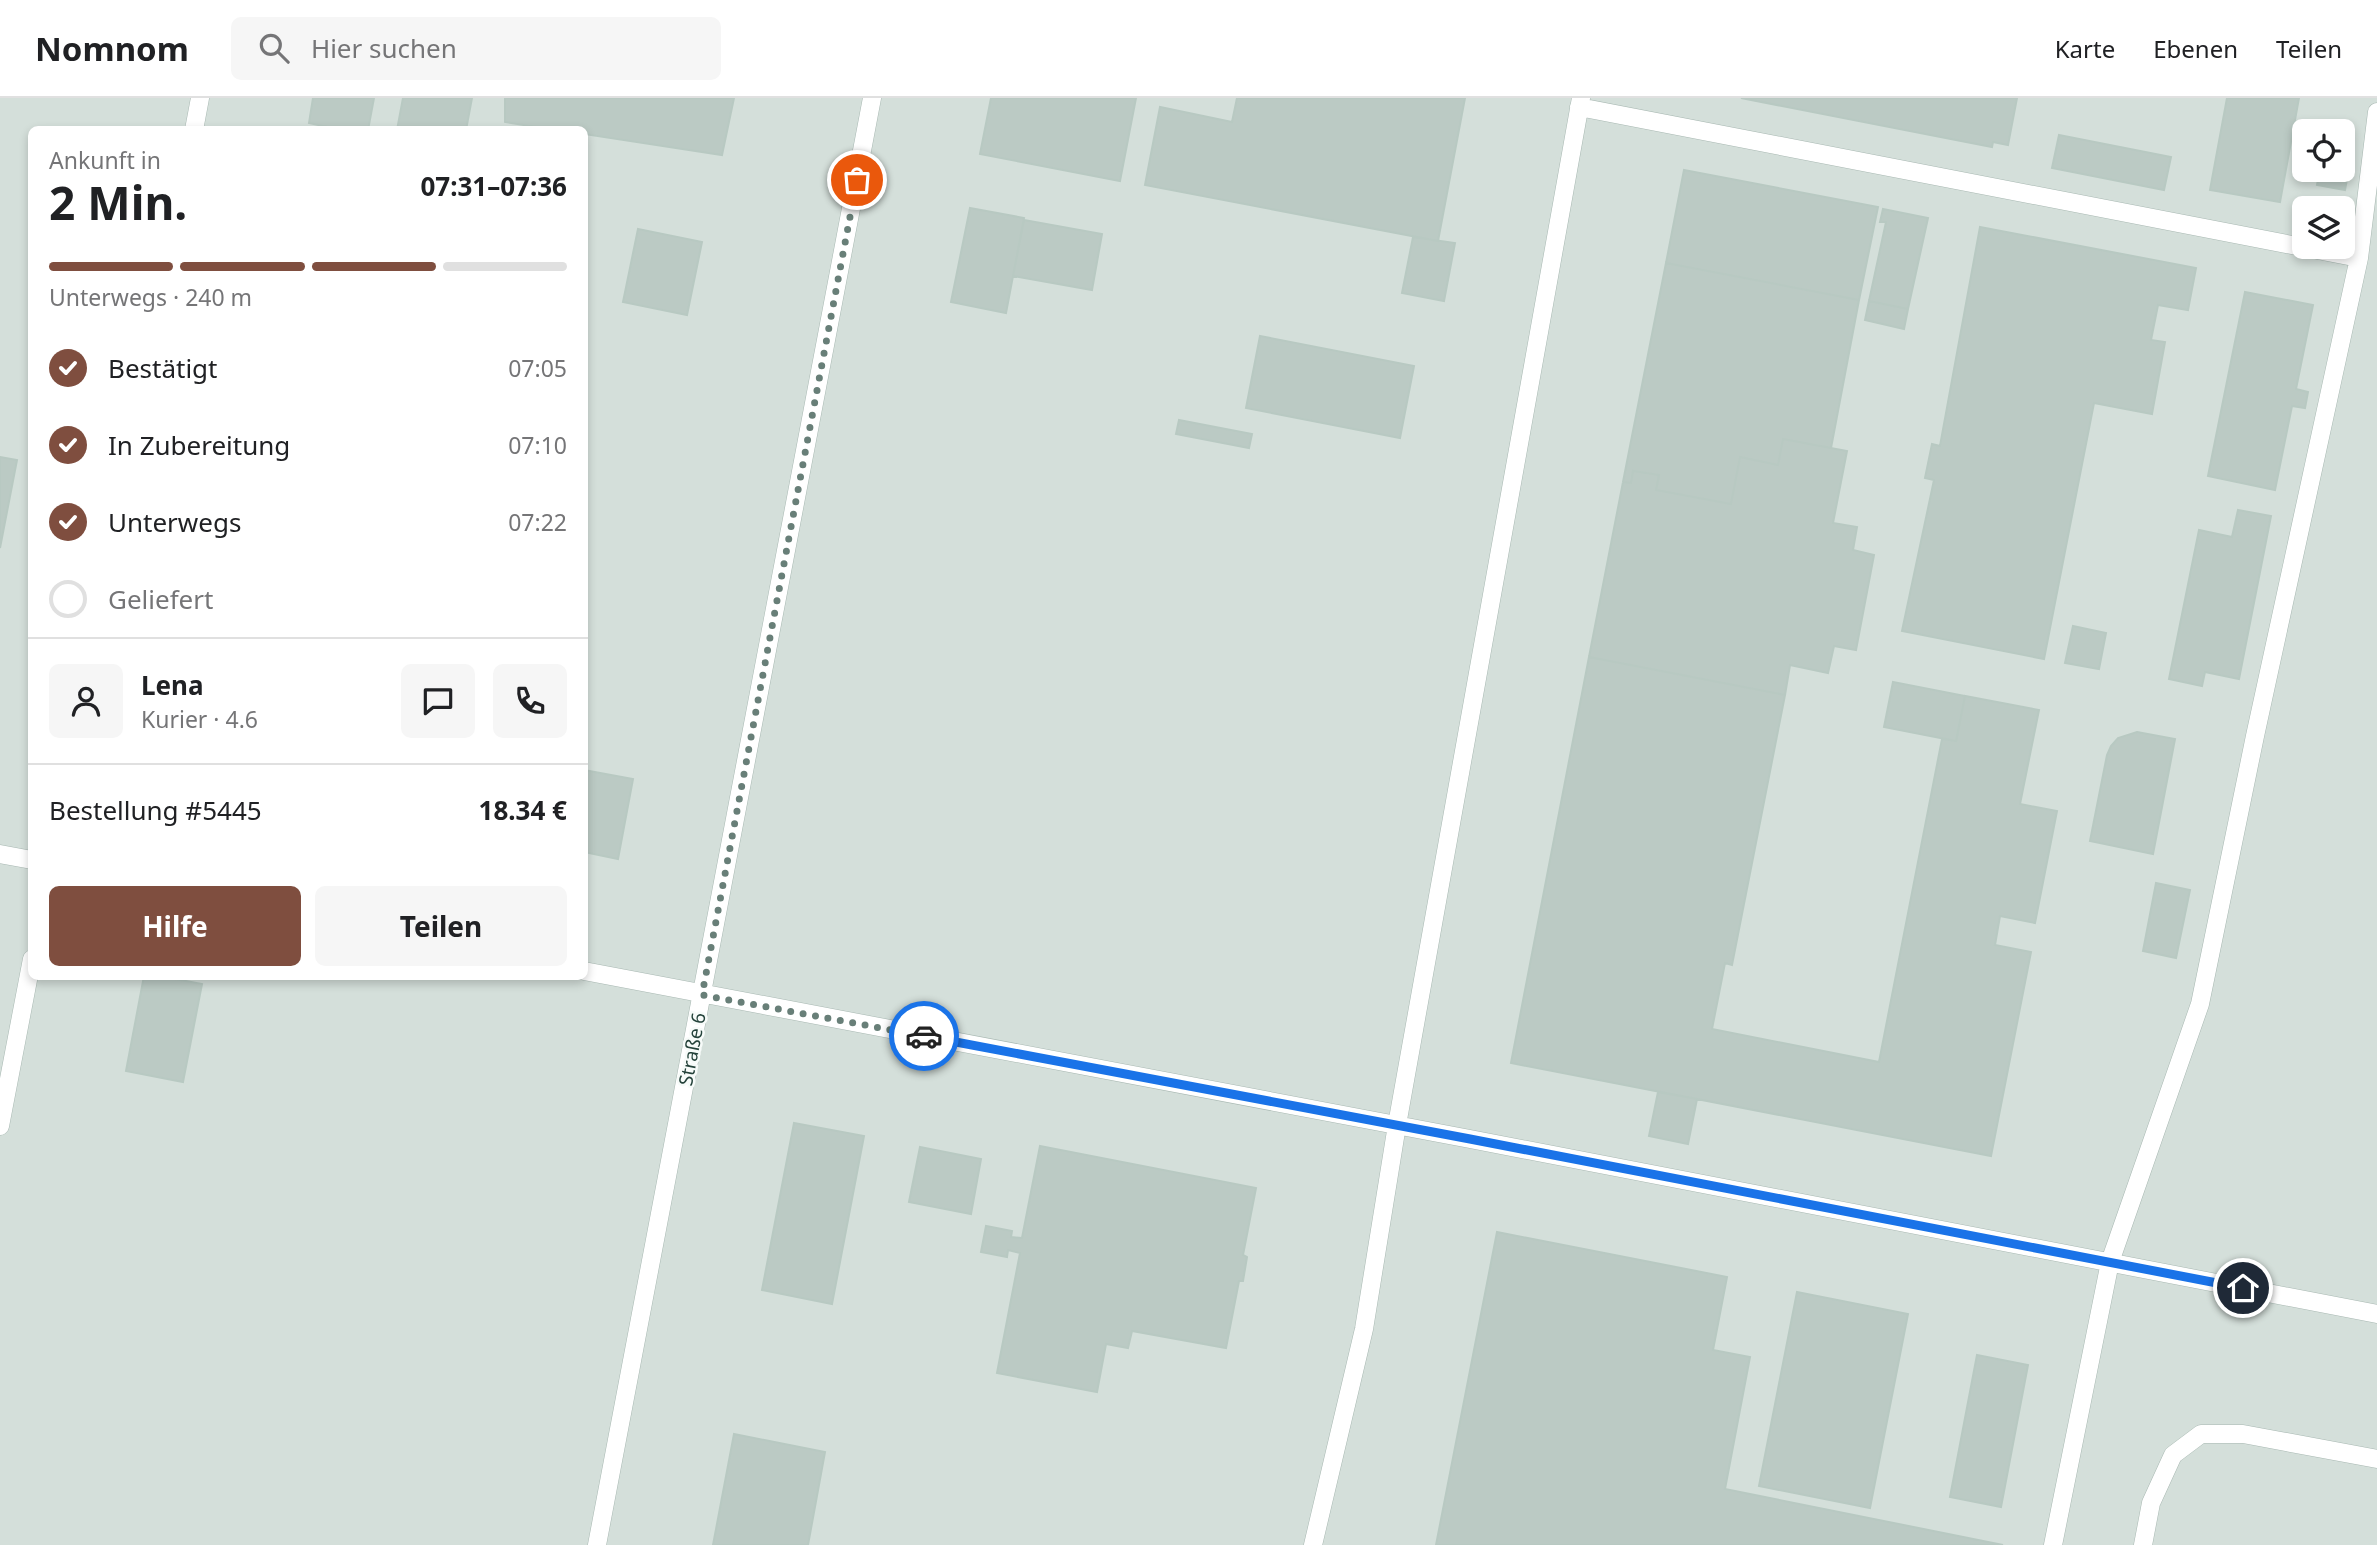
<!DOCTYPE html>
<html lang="de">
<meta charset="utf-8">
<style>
body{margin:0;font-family:"Noto Sans",sans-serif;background:#f6f6f6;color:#202124;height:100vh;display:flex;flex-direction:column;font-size:26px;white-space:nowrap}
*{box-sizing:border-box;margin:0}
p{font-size:23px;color:#757577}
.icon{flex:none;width:38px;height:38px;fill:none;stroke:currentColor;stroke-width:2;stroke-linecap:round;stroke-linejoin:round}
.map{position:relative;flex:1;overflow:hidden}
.panel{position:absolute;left:28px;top:28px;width:560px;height:854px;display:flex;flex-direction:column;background:#fff;border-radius:10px;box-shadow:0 4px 10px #0003}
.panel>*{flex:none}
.tools{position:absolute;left:2292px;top:21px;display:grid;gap:14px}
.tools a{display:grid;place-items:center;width:63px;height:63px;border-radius:10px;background:#fff;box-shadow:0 4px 10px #0003;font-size:35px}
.pin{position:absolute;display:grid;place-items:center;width:60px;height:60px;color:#fff;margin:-30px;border:4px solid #fff;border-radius:50%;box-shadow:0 2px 7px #0007}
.courier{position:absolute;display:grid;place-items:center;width:70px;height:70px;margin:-35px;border:5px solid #1a73e8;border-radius:50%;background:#fff;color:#222;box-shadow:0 2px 9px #0007}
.head em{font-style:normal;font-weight:700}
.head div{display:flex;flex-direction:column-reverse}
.head{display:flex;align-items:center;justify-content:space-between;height:119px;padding:0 21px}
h1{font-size:46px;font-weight:700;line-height:52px}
.bar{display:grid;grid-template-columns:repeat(4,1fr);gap:10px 7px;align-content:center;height:84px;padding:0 21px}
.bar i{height:9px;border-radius:5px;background:#e0e0e0}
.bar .on{background:#7f4e3f}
.bar p{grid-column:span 4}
.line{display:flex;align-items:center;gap:18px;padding:0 21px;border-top:2px solid #e0e0e0}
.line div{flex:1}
.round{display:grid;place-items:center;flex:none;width:74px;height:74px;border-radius:10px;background:#f6f6f6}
ol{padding:0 21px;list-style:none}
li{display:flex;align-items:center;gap:21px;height:77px}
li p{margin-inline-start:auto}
li .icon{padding:7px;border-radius:50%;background:#7f4e3f;color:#fff;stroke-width:4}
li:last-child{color:#757577}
li i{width:38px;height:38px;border:4px solid #e0e0e0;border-radius:50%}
.cta{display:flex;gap:14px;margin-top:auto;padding:14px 21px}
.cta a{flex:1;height:80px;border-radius:10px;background:#7f4e3f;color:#fff;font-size:28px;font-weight:700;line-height:80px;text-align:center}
.cta a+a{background:#f6f6f6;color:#202124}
header{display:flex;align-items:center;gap:42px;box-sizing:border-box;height:98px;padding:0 35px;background:#fff;border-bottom:2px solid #e0e0e0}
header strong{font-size:33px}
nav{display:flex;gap:38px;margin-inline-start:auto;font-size:24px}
.search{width:490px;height:63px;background:#f6f6f6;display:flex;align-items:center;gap:18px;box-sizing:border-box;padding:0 24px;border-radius:10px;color:#757577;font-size:26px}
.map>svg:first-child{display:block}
.built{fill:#d4dfda;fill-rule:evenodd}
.building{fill:#bbcac4;stroke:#b8c9c2;stroke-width:2}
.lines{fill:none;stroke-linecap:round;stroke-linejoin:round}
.service-casing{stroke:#a8b8b2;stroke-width:19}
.service{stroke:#fff;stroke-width:18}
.done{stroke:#687f78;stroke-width:7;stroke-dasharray:0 12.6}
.route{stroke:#1a73e8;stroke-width:9}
.labels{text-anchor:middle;stroke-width:5;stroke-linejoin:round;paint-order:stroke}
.street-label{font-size:19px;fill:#24423a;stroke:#f7fbf9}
</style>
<header>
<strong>Nomnom</strong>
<div class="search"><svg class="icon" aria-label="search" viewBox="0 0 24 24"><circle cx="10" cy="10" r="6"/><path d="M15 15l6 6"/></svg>Hier suchen</div>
<nav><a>Karte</a><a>Ebenen</a><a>Teilen</a></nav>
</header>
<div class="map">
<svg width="2377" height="1447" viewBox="0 0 2377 1447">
<rect width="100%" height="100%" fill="#e6efeb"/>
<path class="built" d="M0 0H2377V1447H0ZM32 32H584V878H32ZM2305 33H2343V72H2305ZM2305 110H2343V149H2305Z"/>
<path class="building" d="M313 0H374L368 32H341L309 25Z
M403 0H472L466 32H397Z
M505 0H734L722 57 584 36V32H554L505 24Z
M991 0H1136L1120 83 980 56Z
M1237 0H1465L1438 143 1145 87 1160 9 1232 24Z
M1741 0H2017L2008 47 1993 44 1992 49Z
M2227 0H2299L2280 104 2210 92Z
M2059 37 2171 59 2164 92 2052 70Z
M2343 58 2351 59 2345 92 2317 87 2320 72H2343Z
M1684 72 1878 109 1859 202 1666 165Z
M970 110 1024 120 1006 215 951 204Z
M1883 111 1928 120 1908 211 1869 203 1886 124H1880Z
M1024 122 1102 136 1092 192 1013 178Z
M1980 129 2196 170 2188 212 2158 207 2151 242 2165 244 2152 316 2094 305 2044 561 1902 533 1934 382 1925 380 1932 346 1940 348Z
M638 131 702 144 687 217 623 204Z
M1413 139 1455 145 1444 203 1402 195Z
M1666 165 1859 202 1831 350 1783 341 1778 367 1740 359 1731 406 1656 392 1659 377 1633 373 1631 385 1623 384Z
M2245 194 2313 207 2296 291 2308 294 2305 310 2292 308 2275 392 2208 378Z
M1869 203 1908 211 1904 231 1865 222Z
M1260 238 1414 268 1400 340 1246 310Z
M1179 322 1252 336 1249 350 1176 336Z
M1783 341 1847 353 1833 425 1857 429 1853 452 1874 457 1856 552 1834 548 1828 575 1790 567 1785 597 1589 559 1623 384 1631 385 1633 373 1659 377 1656 392 1731 406 1740 359 1778 367Z
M0 359 17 362 0 450Z
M2238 412 2271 418 2239 581 2205 574 2202 588 2169 581 2199 432 2232 439Z
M2073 528 2106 535 2099 571 2065 565Z
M1589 559 1785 597 1732 867 1725 865 1712 931 1879 964 1942 641 1956 643 1965 598 2039 612 2020 706 2057 713 2035 825 2000 818 1995 847 2031 854 1991 1058 1511 965Z
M1893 584 1965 598 1956 643 1884 629Z
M2137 634 2175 641 2153 756 2090 743 2107 657 2111 648 2118 640Z
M584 672 633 681 618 761 584 754Z
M2156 785 2190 792 2176 860 2143 853Z
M144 878H160L202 886 183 984 126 973Z
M1658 994 1697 1001 1688 1046 1649 1038Z
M794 1025 864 1038 832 1206 762 1192Z
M1040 1048 1256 1090 1243 1157 1247 1159 1243 1183H1239L1226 1250 1132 1233 1128 1250 1106 1246 1097 1294 997 1275 1020 1155 1008 1152 1007 1159 981 1154 986 1128 1012 1133 1011 1139 1022 1140Z
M920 1049 981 1061 971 1116 909 1104Z
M1497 1134 1727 1179 1713 1252 1750 1259 1725 1391 2003 1447H1436Z
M1797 1194 1908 1216 1870 1410 1759 1388Z
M1977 1257 2028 1267 2001 1409 1950 1399Z
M734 1336 825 1354 808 1447H713Z"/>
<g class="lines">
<defs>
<path id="service" d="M1579 9 2359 160 2255 638 2200 906 2110 1164 2053 1447
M194 32 200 0
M2359 160 2377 14
M0 756 32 762
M584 873 1470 1041 2377 1216
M0 1028 32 861
M597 1447 872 0
M1313 1447 1364 1231 1397 1027 1581 0
M2143 1447 2151 1405 2173 1357 2201 1336H2243L2377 1361"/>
</defs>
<use href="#service" class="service-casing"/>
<use href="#service" class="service"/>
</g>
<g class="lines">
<path class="done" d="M857 82 702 897 924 938"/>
<path class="route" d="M924 938 1470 1041 2243 1190"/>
</g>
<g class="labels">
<g class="street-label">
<text transform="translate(692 951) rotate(-79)" y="7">Straße 6</text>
</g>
</g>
</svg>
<div class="tools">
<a><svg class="icon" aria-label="locate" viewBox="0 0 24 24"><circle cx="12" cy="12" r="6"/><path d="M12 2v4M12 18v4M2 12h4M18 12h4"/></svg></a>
<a><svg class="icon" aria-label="layers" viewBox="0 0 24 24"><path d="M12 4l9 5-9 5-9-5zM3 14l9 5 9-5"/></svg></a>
</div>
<div class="pin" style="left:857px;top:82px;background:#ea580c"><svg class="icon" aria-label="bag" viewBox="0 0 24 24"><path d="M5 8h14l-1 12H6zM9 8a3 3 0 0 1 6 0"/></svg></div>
<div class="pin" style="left:2243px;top:1190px;background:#1f2937"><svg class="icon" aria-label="home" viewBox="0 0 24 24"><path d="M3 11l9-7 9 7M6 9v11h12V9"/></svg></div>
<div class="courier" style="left:924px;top:938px"><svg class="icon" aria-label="car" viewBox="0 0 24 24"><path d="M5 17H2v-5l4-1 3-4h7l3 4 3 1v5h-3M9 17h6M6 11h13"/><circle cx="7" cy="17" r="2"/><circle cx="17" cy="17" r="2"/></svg></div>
<section class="panel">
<div class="head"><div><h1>2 Min.</h1><p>Ankunft in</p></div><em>07:31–07:36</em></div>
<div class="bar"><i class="on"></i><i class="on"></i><i class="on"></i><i></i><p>Unterwegs · 240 m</p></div>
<ol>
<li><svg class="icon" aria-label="check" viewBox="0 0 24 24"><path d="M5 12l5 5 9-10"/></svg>Bestätigt<p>07:05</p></li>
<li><svg class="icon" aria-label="check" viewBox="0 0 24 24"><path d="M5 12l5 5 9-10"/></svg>In Zubereitung<p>07:10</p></li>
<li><svg class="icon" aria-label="check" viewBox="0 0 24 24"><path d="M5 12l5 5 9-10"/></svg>Unterwegs<p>07:22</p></li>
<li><i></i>Geliefert</li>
</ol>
<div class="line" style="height:126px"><a class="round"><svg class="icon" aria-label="person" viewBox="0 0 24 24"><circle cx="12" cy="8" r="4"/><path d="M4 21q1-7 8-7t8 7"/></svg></a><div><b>Lena</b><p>Kurier · 4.6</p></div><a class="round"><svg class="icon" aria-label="chat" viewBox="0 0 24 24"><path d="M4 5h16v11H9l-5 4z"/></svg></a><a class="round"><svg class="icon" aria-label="phone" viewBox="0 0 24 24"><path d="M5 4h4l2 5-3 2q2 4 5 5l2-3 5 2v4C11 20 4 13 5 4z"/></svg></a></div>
<div class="line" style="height:91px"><div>Bestellung #5445</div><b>18.34 €</b></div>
<div class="cta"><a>Hilfe</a><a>Teilen</a></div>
</section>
</div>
